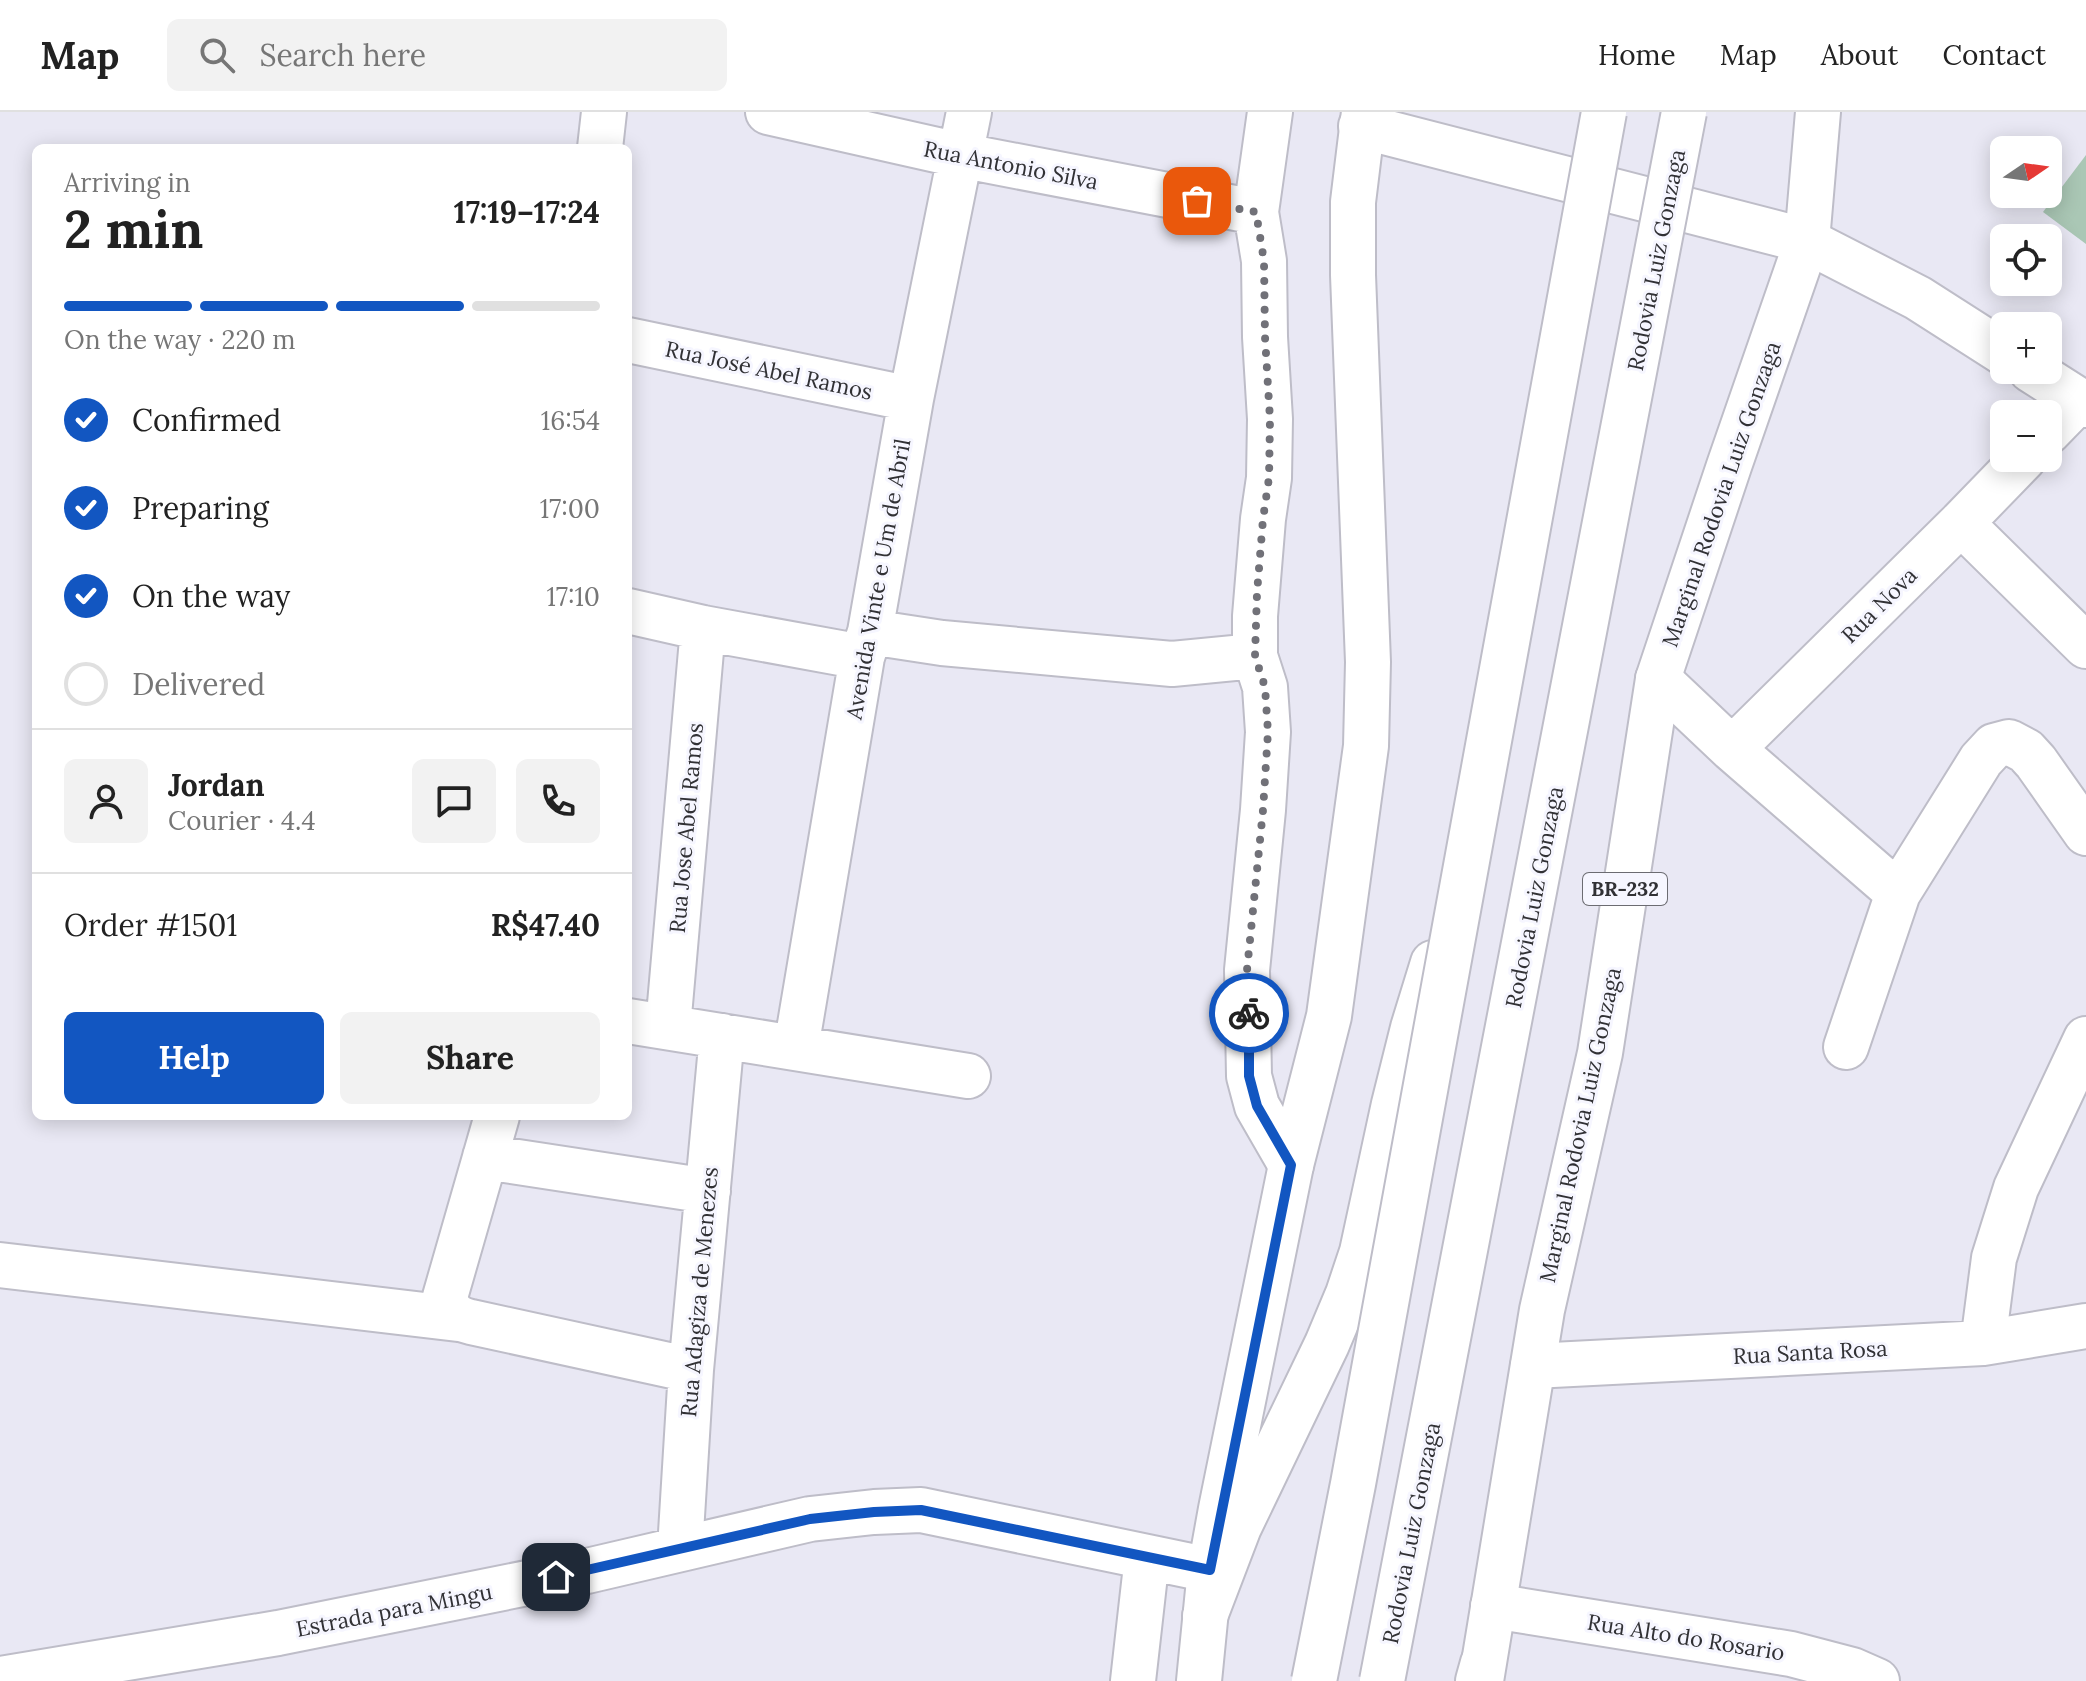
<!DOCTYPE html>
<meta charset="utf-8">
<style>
body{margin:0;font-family:Lora,serif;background:#f2f2f2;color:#222;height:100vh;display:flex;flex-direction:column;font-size:30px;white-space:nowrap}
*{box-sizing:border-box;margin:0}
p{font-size:26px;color:#767676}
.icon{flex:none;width:44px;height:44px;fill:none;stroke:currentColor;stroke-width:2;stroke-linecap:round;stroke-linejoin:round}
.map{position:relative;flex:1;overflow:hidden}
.panel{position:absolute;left:32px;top:32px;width:600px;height:976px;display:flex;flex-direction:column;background:#fff;border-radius:12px;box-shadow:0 4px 20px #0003}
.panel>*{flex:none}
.needle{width:52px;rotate:77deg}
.buttons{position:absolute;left:1990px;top:24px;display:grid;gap:16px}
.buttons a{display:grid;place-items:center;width:72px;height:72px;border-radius:12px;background:#fff;box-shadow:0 4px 20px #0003;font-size:40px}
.pin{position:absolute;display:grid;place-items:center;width:68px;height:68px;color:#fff;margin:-34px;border-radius:16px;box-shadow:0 4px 12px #0006}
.courier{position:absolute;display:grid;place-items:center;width:80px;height:80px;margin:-40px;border:6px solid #1256c1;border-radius:50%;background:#fff;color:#222;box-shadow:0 2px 10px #0007}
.overview em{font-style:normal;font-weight:700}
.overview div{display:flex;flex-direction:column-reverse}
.overview{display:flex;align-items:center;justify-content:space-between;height:136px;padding:0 32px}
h1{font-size:52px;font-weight:700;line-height:60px}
.bar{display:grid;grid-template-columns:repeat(4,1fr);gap:12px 8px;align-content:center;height:96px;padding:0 32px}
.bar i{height:10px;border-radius:6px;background:#e0e0e0}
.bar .on{background:#1256c1}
.bar p{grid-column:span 4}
.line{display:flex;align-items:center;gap:20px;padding:0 32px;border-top:2px solid #e0e0e0}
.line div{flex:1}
.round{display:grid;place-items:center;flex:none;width:84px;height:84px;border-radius:12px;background:#f2f2f2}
ol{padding:0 32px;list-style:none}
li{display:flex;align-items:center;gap:24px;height:88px}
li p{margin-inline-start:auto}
li .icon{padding:8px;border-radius:50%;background:#1256c1;color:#fff;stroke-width:4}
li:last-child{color:#767676}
li i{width:44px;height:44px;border:4px solid #e0e0e0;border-radius:50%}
.button{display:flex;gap:16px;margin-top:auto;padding:16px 32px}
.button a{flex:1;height:92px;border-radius:12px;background:#1256c1;color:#fff;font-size:32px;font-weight:700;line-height:92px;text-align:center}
.button a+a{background:#f2f2f2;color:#222}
header{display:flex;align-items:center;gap:48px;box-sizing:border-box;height:112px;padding:0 40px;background:#fff;border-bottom:2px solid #e0e0e0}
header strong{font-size:38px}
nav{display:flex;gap:44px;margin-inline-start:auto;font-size:28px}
.search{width:560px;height:72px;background:#f2f2f2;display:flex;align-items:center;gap:20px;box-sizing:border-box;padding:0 28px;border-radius:12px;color:#767676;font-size:30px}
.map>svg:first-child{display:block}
.green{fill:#aac7b5}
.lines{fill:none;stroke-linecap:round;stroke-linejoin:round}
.minor-casing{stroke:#bebdc8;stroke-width:48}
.major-casing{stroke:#bebdc8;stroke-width:48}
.highway-casing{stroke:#bebdc8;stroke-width:48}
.minor{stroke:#fff;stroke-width:44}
.major{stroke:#fff;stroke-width:44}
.highway{stroke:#fff;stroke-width:44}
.highway-bridge-casing{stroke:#bebdc8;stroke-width:48;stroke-linecap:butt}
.highway-bridge{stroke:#fff;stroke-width:44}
.done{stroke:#717178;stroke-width:8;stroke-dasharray:0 14.4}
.route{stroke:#1256c1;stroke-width:10}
.labels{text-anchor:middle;stroke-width:6;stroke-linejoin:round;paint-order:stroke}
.shield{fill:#f6f6ff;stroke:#6c6c72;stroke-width:2}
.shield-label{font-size:20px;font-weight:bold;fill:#313135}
.street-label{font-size:22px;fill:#313135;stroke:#f6f6ff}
</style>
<header>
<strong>Map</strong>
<div class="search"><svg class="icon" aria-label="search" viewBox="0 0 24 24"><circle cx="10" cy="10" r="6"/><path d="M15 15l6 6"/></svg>Search here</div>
<nav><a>Home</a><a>Map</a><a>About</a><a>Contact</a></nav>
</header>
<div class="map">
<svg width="2086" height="1569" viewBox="0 0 2086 1569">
<rect width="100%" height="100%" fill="#e9e8f4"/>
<path class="green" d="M2086 43V132L2043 100Z"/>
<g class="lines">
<defs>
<path id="minor" d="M768 0 959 43 1256 100
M1361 14 1807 129 1918 186 2004 241
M600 36 604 0
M628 228 911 287
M2031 258 2086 293
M2048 320 2079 288
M1961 411 2086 534
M628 499 703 516 862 545
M870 520 942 531 1172 552 1255 544V504L1263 407 1269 366 1270 307 1265 225 1264 149 1256 100 1270 0
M1255 544 1265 575 1268 620 1263 698 1247 858 1249 964 1257 994 1291 1053
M1658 567 1732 637 1898 781
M1732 637 1961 411 2024 346
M628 909 968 964
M668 915 703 516
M1846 935 1898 781 1981 648 1994 634 2009 630 2026 639 2036 650 2086 721
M796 936 862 545 870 520 911 287 969 0
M497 1004 445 1185C449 1201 455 1206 471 1210L691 1258
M485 1045 708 1079
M0 1153 458 1207
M1983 1231 1994 1146 2016 1076 2086 927
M1533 1254 1983 1231 2086 1214
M680 1437 691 1258 722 924
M1493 1494 1791 1542 1852 1558 1877 1569
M0 1567 278 1521 587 1459 810 1407 874 1400 921 1398 1210 1458
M1133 1569 1147 1445"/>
<path id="major" d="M1199 1569 1210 1458 1221 1397 1291 1053 1329 904 1366 634 1368 550 1353 163V90L1364 0
M1481 1569 1542 1198 1600 941 1658 567 1729 354 1807 129 1818 0"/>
<path id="highway" d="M1205 1504 1239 1415 1327 1232 1348 1182 1362 1140 1394 992 1413 916 1433 851
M1478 1569 1483 1551"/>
</defs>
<use href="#minor" class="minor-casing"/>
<use href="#major" class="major-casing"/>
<use href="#highway" class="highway-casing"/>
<use href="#minor" class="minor"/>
<use href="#major" class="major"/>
<use href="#highway" class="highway"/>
<defs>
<path id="highway-bridge" d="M1314 1569 1353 1372 1604 0
M1382 1569 1684 0"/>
</defs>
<use href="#highway-bridge" class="highway-bridge-casing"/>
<use href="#highway-bridge" class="highway-bridge"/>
</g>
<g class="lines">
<path class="done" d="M1197 89 1256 100 1264 149 1265 225 1270 307 1269 366 1263 407 1257 481 1255 544 1265 575 1268 620 1263 698 1247 858 1249 901"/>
<path class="route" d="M556 1465 810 1407 874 1400 921 1398 1210 1458 1291 1053 1257 994 1249 964V901"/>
</g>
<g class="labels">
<rect class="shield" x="1583" y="761" width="84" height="32" rx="6"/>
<g class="shield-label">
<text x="1625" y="784">BR-232</text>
</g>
<g class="street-label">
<text transform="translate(1011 53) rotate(11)" y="8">Rua Antonio Silva</text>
<text transform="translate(1656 148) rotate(-79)" y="8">Rodovia Luiz Gonzaga</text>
<text transform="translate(769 258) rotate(12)" y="8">Rua José Abel Ramos</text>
<text transform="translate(1721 382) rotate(-71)" y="8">Marginal Rodovia Luiz Gonzaga</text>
<text transform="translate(878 467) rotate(-80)" y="8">Avenida Vinte e Um de Abril</text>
<text transform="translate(1879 493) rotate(-45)" y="8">Rua Nova</text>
<text transform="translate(686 716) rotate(-85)" y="8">Rua Jose Abel Ramos</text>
<text transform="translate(1534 785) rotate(-79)" y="8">Rodovia Luiz Gonzaga</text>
<text transform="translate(1580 1013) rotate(-78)" y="8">Marginal Rodovia Luiz Gonzaga</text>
<text transform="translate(699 1180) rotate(-85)" y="8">Rua Adagiza de Menezes</text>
<text transform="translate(1810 1240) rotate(-3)" y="8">Rua Santa Rosa</text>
<text transform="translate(1411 1421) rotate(-79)" y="8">Rodovia Luiz Gonzaga</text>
<text transform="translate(394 1498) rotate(-11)" y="8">Estrada para Mingu</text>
<text transform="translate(1686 1525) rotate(9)" y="8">Rua Alto do Rosario</text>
</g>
</g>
</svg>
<div class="buttons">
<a><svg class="needle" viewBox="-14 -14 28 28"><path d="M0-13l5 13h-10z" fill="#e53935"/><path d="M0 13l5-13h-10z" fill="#767676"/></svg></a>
<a><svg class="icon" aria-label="locate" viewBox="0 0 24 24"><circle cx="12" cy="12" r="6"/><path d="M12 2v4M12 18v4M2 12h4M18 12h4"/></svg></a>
<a>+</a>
<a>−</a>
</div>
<div class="pin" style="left:1197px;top:89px;background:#ea580c"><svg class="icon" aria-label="bag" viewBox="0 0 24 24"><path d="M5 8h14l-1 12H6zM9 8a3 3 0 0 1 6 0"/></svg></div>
<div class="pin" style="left:556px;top:1465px;background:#1f2937"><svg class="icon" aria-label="home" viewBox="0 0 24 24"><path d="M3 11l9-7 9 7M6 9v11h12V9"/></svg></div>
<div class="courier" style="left:1249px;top:901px"><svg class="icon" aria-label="bike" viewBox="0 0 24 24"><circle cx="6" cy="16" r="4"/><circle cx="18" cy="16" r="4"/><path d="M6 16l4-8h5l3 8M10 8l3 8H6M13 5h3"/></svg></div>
<section class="panel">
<div class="overview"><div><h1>2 min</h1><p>Arriving in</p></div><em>17:19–17:24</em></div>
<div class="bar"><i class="on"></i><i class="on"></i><i class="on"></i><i></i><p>On the way · 220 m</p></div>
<ol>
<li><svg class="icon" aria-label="check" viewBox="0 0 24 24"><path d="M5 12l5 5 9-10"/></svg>Confirmed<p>16:54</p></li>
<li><svg class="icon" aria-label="check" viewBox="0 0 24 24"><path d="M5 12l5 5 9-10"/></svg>Preparing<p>17:00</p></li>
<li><svg class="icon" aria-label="check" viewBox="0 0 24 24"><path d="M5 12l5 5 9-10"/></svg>On the way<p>17:10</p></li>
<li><i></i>Delivered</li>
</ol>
<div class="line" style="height:144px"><a class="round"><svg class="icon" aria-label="person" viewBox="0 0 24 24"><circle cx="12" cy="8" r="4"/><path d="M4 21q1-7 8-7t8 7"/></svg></a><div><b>Jordan</b><p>Courier · 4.4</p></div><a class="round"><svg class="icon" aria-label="chat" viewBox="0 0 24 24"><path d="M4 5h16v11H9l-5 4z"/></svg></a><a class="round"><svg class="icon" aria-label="phone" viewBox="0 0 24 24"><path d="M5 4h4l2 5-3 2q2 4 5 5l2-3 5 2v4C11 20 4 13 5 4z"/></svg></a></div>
<div class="line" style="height:104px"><div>Order #1501</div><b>R$47.40</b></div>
<div class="button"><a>Help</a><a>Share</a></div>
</section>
</div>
